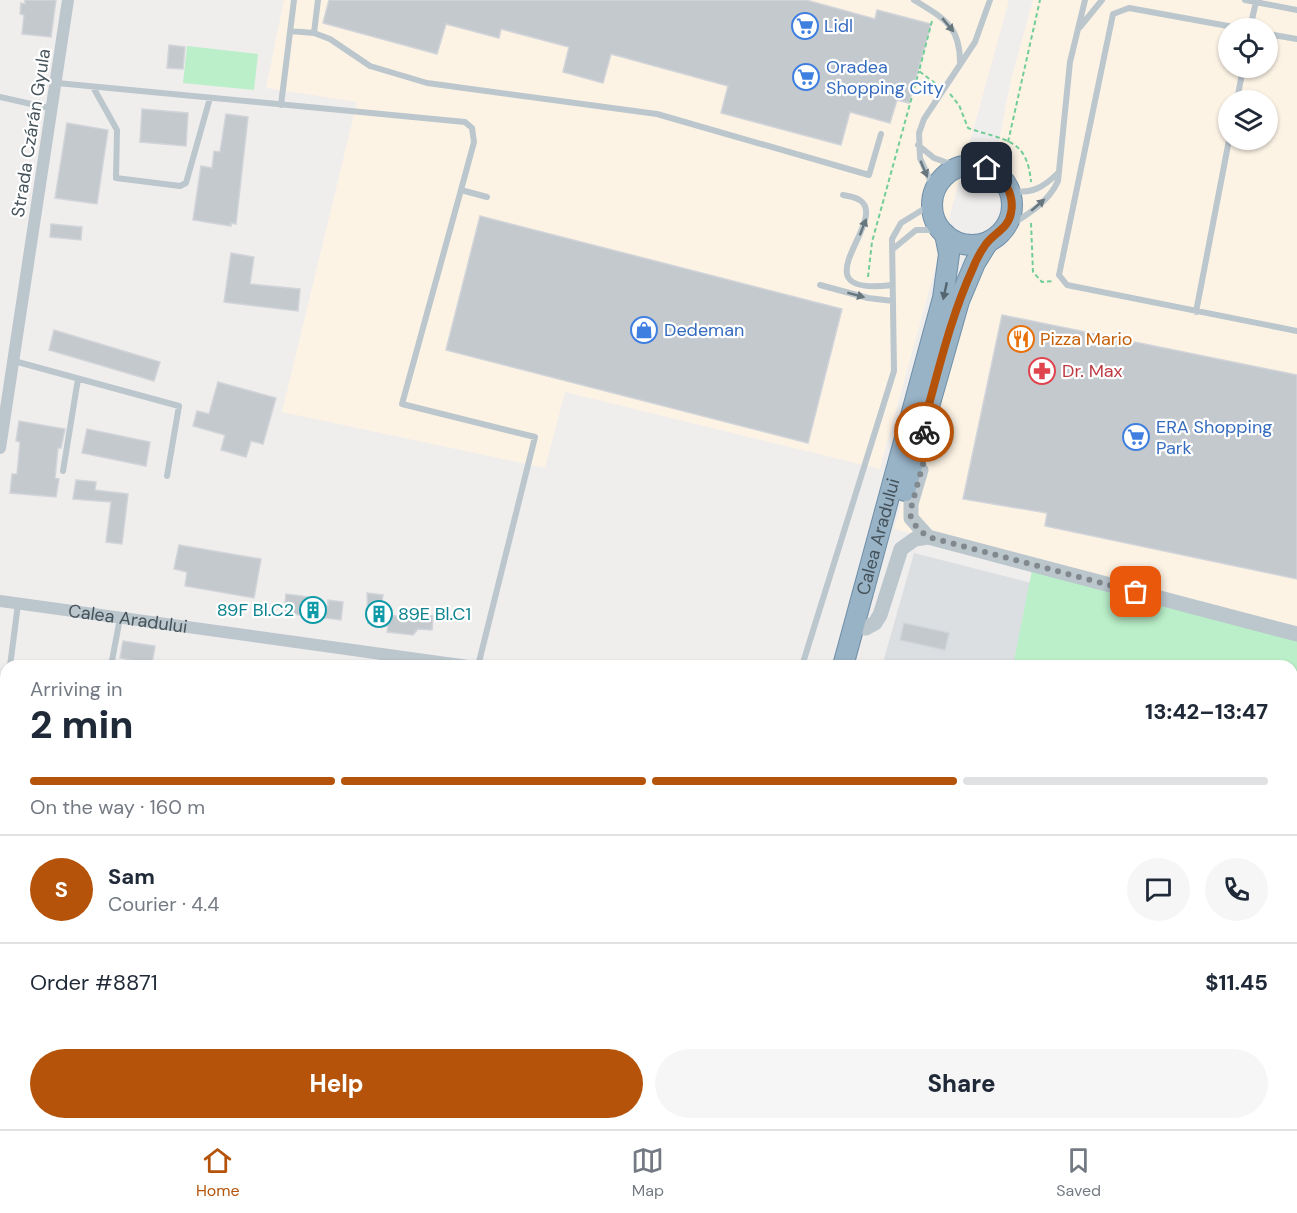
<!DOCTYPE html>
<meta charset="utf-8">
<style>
body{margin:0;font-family:"DM Sans",sans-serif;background:#f6f6f7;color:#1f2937;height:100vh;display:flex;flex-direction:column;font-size:22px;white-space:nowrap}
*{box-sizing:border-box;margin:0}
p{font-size:20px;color:#747a83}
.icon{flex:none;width:33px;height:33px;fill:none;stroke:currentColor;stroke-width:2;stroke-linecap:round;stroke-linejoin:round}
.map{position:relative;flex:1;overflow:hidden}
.drawer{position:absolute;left:0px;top:660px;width:1298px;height:470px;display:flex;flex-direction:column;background:#fff;border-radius:18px 18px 0 0;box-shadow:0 2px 4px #0004}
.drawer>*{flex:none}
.controls{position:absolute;left:1218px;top:18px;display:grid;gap:12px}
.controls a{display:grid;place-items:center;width:60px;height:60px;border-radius:50%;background:#fff;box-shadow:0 2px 4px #0004;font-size:30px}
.pin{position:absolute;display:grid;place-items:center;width:51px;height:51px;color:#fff;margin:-26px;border-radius:12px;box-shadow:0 3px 9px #0006}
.courier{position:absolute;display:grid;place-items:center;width:60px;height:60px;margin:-30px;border:4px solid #b45309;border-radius:50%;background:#fff;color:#222;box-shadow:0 2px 8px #0007}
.overview em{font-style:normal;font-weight:800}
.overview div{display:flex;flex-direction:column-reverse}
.overview{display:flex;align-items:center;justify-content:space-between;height:102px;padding:0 30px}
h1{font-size:39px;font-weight:800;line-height:45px}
.bar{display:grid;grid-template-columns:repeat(4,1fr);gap:9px 6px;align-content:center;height:72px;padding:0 30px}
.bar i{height:8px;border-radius:4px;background:#e0e1e3}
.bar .current{background:#b45309}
.bar p{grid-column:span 4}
.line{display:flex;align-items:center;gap:15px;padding:0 30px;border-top:2px solid #e0e1e3}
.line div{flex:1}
.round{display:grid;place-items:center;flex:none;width:63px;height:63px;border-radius:32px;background:#f6f6f7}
.action{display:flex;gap:12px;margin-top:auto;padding:12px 30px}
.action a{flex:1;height:69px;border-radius:36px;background:#b45309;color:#fff;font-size:24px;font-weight:800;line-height:69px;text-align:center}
.action a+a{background:#f6f6f7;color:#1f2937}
.dock{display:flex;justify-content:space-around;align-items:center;height:84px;border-top:2px solid #e0e1e3;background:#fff;font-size:16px;color:#747a83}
.dock a{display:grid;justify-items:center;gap:3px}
.dock .current{color:#b45309}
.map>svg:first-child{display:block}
.commercial{fill:#fcf3e5;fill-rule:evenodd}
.airport{fill:#dcdfe2}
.green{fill:#baefc9}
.building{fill:#c4c9cd;stroke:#d1d4d9;stroke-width:1.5}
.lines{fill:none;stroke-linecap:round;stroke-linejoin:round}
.trunk-casing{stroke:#6f90a9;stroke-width:22}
.path{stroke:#71ce98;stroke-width:2;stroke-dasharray:4.5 3;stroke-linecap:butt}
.service{stroke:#bbc6cd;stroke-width:6}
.minor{stroke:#bbc6cd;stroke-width:12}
.tertiary{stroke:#bbc6cd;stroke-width:15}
.trunk{stroke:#98b2c6;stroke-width:20}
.oneway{fill:#68767d}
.oneway2{fill:#566670}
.done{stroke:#81898e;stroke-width:6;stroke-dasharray:0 10.8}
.route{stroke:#b45309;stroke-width:8}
.labels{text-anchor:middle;stroke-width:4.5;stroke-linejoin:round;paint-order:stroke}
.shop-label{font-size:18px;fill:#366cbe;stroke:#fff;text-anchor:start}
.street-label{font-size:18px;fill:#45535b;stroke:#fff}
.food-label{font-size:18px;fill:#c56008;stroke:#fff;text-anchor:start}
.health-label{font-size:18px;fill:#be3a42;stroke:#fff;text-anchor:start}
.culture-label{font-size:18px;fill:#0d838f;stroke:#fff;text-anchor:end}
</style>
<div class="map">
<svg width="1297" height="1129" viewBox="0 0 1297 1129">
<rect width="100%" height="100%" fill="#f0eded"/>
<path class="commercial" d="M284 0H1009L880 469 565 392 545 468 282 412 357 102 266 88Z
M1033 0H1297V629L894 529 959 301 988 242 1003 230 1011 213 1009 191 999 168 997 151 1011 80ZM1228 28H1268V68H1228ZM1228 100H1268V140H1228Z"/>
<path class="airport" d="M914 553 1297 651V1129H749L751 1124H1292V666H882Z"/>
<path class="green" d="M187 46 258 54 254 90 183 83Z
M1033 565 1297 629V1129H846L847 1124H1292V666H1013Z"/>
<path class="building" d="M25 0H56L51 37 22 34 24 15 20 14 21 3 25 4Z
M329 0H806L875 19 877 10 931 24 909 103 897 100 890 123 850 112 841 145 721 113 728 86 611 54 603 83 563 72 569 47 501 29 499 38 446 24 437 54 323 23Z
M169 45 185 47 183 69 167 68Z
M142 109 188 113 186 146 140 142Z
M226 114 248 117 236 224 231 223V226L193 220 201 166 212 168 214 151 220 152Z
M67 123 108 130 97 204 55 198Z
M480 216 842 309 808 443 446 350Z
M51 224 82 227 81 240 50 237Z
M231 253 254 257 250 284 300 289 298 311 224 302Z
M1002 315 1297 375V579L1045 526 1047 513 963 499Z
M54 330 160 362 154 381 49 350Z
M218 382 276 398 263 444 251 441 246 457 221 450 225 435 193 426 197 411 209 414Z
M19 421 65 429 61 448H58L55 478 59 479 56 497 10 493 12 474H17L20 442 16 441Z
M87 429 150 442 146 466 82 453Z
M76 480 96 482 95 490 128 494 122 544 106 542 111 502 73 499Z
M179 545 261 559 254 598 185 586 187 572 174 569Z
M367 593 383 595 381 608 390 610V615L413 619 416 613 433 616 432 630 418 629 413 635 387 632 388 626 368 623Z
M286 594 308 597 307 604 328 606V600L343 602 341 620 284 613Z
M904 623 949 633 945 650 900 640Z
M123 641 155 646 152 664 120 658Z"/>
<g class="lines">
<defs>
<g id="trunk">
<circle cx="972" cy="205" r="40"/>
<path d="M905 491 959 301 975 263 988 242"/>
<path id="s2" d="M843 666 943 298 949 254 945 234"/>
<path d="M719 1129 720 1124"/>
<path d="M733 1129 734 1124"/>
</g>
</defs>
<use href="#trunk" class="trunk-casing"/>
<path class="path" d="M932 21 919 71 936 84
M950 94 959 105 968 128C1004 141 1027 137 1031 182
M1008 142 1040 0
M1031 223 1033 272 1042 282 1054 281
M868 277 872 242 919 71"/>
<path class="service" d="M914 0C943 18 960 25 960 62
M1245 0 1297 10
M1080 27 1102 0
M1239 28 1129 8 1113 14 1059 275 1067 285 1297 331
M1250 28 1256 2
M290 31 314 33 330 39 370 66 427 83 657 114 869 175 881 134
M314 33 318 0
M1268 34 1297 39
M57 83 465 122 472 128 474 142 461 190 487 197
M93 87 117 130 116 178 180 186 186 183 210 98
M0 97 53 109
M1237 100 1243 68
M281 105 294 0
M918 145 934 158 959 167
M461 190 402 404 535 437 478 666
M935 191 920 158 919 133 924 119 975 42 990 0
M1009 191C1032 194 1043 188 1059 172
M843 195C848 196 857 197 861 201 888 222 795 297 892 285
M1003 230C1023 217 1048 204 1058 181L1070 62 1085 0
M893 249 916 230H941
M820 285 868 298 893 301
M1196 312 1229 140
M14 361 179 406 167 476
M63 471 78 379
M10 666 18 604
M111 666 120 618
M802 666 894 371 892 239 901 223 932 204
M0 741 6 695
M467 1129 468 1124"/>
<g class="minor">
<path d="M0 448 68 0"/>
<path id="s1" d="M0 601 468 666"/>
</g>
<path class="tertiary" d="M921 470 911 504V518L928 537 1297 634
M866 628 875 623 880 615 901 549 915 539 928 537"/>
<use href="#trunk" class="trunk"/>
</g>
<defs><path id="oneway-solid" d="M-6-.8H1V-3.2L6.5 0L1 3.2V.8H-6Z" transform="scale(1.5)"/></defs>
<g class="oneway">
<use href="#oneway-solid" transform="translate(948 25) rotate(50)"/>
<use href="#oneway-solid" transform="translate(924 169) rotate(67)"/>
<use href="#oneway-solid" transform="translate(1038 205) rotate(-41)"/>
<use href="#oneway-solid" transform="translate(863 227) rotate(-69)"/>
<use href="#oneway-solid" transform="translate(856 295) rotate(15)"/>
</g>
<use class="oneway2" href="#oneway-solid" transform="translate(945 291) rotate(102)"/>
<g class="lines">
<path class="done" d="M924 432 926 453 910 512C911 523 919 530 928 537L1136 592"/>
<path class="route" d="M924 432 923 426C938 373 950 318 973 268 976 260 981 251 986 244 995 232 1008 229 1011 213 1015 193 1003 177 987 168"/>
</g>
<defs>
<symbol id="supermarket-ring" viewBox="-11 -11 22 22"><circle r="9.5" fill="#fff" stroke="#3f7fe0" stroke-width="1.5"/><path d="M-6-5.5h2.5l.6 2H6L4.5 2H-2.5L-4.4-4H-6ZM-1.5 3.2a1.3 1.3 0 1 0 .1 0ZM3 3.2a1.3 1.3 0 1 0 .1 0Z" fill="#3f7fe0"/></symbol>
<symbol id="shop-ring" viewBox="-11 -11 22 22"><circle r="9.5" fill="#fff" stroke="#3f7fe0" stroke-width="1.5"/><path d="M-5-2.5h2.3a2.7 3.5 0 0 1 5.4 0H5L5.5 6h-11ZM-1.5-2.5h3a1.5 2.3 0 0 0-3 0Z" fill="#3f7fe0"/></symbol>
<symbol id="restaurant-ring" viewBox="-11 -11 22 22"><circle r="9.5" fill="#fff" stroke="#e8710a" stroke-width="1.5"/><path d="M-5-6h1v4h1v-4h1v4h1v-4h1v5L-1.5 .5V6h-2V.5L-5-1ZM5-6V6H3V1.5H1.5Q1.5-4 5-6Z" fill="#e8710a"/></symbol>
<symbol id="pharmacy-ring" viewBox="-11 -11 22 22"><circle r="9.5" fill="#fff" stroke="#e0444e" stroke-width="1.5"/><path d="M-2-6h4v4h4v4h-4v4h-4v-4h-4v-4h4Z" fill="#e0444e"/></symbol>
<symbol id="building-ring" viewBox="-11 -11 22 22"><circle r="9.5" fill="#fff" stroke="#0f9aa8" stroke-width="1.5"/><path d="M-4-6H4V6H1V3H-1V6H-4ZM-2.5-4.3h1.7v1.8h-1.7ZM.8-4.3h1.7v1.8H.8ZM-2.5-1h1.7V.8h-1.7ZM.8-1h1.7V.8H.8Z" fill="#0f9aa8"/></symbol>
</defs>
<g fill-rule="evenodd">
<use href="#supermarket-ring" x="790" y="11" width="30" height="30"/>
<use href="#supermarket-ring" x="791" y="62" width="30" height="30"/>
<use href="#shop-ring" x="629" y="315" width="30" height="30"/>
<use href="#restaurant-ring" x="1006" y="324" width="30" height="30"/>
<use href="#pharmacy-ring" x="1027" y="356" width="30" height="30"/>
<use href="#supermarket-ring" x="1121" y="422" width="30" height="30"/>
<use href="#building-ring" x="298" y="595" width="30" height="30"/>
<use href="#building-ring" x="364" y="599" width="30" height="30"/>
</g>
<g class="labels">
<g class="shop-label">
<text x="824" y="32">Lidl</text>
<text x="826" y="73">Oradea<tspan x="826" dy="21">Shopping City</tspan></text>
<text x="664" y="336">Dedeman</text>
<text x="1156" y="433">ERA Shopping<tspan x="1156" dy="21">Park</tspan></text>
</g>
<g class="street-label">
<text transform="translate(31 133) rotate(-81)" y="6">Strada Czárán Gyula</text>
<text dy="6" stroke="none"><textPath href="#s2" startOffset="134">Calea Aradului</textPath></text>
<text dy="6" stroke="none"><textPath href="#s1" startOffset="129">Calea Aradului</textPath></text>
</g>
<g class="food-label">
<text x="1040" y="345">Pizza Mario</text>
</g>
<g class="health-label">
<text x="1062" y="377">Dr. Max</text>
</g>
<g class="culture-label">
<text x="294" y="616">89F Bl.C2</text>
<text x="398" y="620" text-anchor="start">89E Bl.C1</text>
</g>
</g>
</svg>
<div class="controls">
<a><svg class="icon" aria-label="locate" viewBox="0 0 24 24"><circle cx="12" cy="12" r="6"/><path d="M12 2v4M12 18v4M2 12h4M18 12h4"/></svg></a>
<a><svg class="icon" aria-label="layers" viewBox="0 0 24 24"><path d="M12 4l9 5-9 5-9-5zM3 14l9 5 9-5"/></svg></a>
</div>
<div class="pin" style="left:1136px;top:592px;background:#ea580c"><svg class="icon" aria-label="bag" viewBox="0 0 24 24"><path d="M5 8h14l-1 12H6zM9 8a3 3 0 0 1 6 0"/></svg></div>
<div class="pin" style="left:987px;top:168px;background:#1f2937"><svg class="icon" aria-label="home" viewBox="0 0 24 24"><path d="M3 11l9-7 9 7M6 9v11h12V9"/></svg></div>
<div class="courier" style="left:924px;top:432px"><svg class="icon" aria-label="bike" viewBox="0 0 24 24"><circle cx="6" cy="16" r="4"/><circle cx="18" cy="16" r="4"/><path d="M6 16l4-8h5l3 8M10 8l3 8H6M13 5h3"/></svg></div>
<section class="drawer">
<div class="overview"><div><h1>2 min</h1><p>Arriving in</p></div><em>13:42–13:47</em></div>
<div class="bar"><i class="current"></i><i class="current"></i><i class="current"></i><i></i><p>On the way · 160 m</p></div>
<div class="line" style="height:108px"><b class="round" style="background:#b45309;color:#fff">S</b><div><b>Sam</b><p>Courier · 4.4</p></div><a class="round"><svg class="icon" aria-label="chat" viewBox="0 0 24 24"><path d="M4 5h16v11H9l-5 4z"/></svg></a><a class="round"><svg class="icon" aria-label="phone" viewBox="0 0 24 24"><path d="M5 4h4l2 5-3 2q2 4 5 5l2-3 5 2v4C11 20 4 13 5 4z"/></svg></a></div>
<div class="line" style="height:78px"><div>Order #8871</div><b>$11.45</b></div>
<div class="action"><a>Help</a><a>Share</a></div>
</section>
</div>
<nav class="dock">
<a class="current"><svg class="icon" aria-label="home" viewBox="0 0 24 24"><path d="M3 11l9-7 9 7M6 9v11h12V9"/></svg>Home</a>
<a><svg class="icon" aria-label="map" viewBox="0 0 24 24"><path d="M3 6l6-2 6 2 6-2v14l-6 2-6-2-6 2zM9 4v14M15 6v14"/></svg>Map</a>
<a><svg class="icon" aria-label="saved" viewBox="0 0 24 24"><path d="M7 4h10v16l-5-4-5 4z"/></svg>Saved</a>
</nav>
